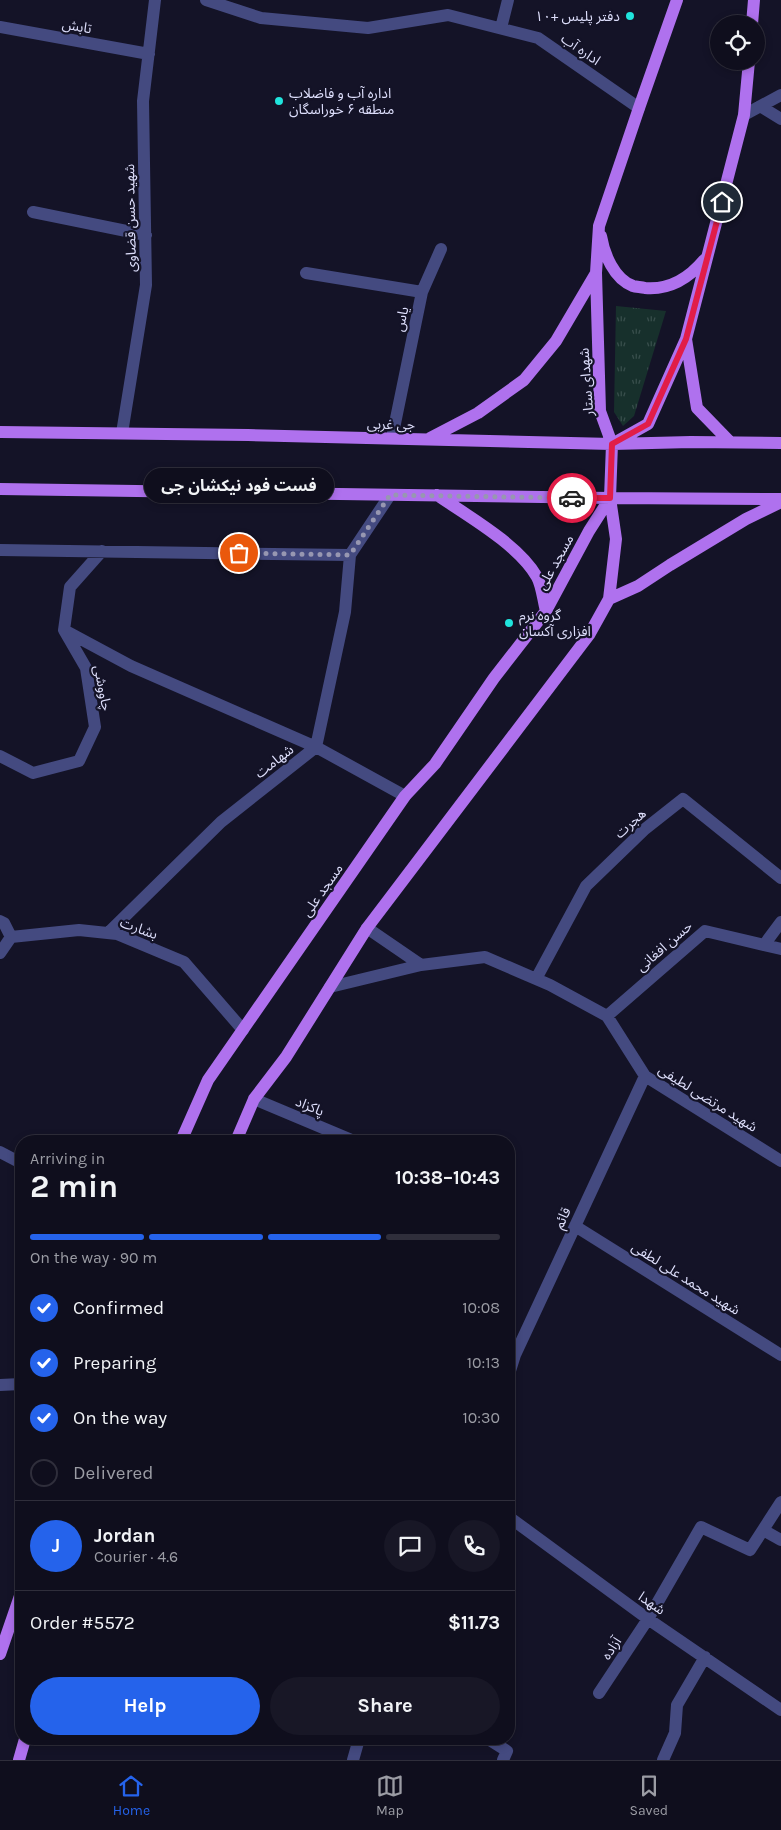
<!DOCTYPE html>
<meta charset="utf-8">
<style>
body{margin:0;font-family:Karla,"Noto Sans Arabic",sans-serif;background:#181726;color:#f1f3f6;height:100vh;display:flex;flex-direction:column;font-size:19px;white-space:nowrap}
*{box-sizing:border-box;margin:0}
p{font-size:16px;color:#9b9ca4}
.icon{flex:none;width:28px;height:28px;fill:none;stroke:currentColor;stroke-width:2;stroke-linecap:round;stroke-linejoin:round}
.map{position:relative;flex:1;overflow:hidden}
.panel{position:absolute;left:15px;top:1135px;width:500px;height:610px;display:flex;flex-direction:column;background:#0f0e1d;border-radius:20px;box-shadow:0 2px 8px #0003,0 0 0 1px #2f2e3b}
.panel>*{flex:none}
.fabs{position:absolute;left:710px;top:15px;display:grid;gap:10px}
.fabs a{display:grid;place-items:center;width:55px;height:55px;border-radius:50%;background:#0f0e1d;box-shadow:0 2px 8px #0003,0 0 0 1px #2f2e3b;font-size:25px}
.pin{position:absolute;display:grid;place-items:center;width:42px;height:42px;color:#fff;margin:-21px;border:2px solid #fff;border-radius:50%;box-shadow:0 1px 5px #0007}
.courier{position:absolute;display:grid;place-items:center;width:50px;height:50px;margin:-25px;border:4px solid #e11d48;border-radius:50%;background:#fff;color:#222;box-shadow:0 1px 6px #0007}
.bubble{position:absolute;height:35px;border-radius:18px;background:#0f0e1d;box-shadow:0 2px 8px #0003,0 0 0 1px #2f2e3b;font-size:16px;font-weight:700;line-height:35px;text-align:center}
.overview em{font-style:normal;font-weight:700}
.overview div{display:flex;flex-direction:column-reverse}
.overview{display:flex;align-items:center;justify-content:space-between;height:85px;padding:0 15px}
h1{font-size:32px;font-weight:700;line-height:38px}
.bar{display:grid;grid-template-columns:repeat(4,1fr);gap:8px 5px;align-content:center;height:60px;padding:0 15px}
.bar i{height:6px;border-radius:4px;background:#2f2e3b}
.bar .current{background:#2563eb}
.bar p{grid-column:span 4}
.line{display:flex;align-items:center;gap:12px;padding:0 15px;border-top:1px solid #2f2e3b}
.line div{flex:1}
.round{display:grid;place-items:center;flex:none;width:52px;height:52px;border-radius:26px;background:#181726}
ol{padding:0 15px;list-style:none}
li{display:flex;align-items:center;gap:15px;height:55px}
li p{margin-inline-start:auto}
li .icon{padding:5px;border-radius:50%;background:#2563eb;color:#fff;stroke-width:4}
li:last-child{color:#9b9ca4}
li i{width:28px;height:28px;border:2px solid #2f2e3b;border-radius:50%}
.cta{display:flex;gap:10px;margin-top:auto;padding:10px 15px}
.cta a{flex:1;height:58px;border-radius:30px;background:#2563eb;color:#fff;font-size:20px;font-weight:700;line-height:58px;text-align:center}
.cta a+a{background:#181726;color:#f1f3f6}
.menu{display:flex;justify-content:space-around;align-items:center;height:70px;border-top:1px solid #2f2e3b;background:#0f0e1d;font-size:14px;color:#9b9ca4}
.menu a{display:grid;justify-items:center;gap:2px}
.menu .current{color:#2563eb}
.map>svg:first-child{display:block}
.grass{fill:url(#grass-tufts)}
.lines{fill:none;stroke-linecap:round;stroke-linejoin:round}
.minor{stroke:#444a80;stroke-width:12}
.major{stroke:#af71ee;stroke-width:12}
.done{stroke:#9797b1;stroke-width:5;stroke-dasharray:0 9}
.route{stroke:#e11d48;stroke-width:6}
.poi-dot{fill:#20e4dd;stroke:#141327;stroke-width:2}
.labels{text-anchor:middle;stroke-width:4.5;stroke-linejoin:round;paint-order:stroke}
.poi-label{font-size:14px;fill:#dddefb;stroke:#141327;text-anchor:start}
.street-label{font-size:14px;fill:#dddefb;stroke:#141327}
</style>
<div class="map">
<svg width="781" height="1760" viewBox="0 0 781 1760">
<defs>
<pattern id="grass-tufts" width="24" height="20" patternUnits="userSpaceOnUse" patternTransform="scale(1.25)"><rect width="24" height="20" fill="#17302c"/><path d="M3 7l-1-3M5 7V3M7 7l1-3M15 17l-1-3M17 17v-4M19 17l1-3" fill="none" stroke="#384e4c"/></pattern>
</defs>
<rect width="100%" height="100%" fill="#141327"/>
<path class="grass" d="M616 306 666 311 634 416 623 426 614 412Z"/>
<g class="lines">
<path class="minor" d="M206 0 261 18 368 28 448 15 538 38 639 108
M0 27 149 54
M501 28 508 0
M760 106 781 119
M744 115 781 95
M33 212 146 235
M306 273 422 292 392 438
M422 292 441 249
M122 433 146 285 143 101 155 0
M0 550 350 555 390 495
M64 630 131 666 316 747 405 796
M0 756 33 773 79 761 95 727 86 668 64 630 70 587 102 551
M0 921 4 923 11 937
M367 928 421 965
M108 933 221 822 316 747 345 612 350 555
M11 937 79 930 117 934 184 962 243 1030
M764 945 781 922
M0 953 11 937
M536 979 586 886 645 829 683 799 781 878
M330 987 421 965 485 957 550 985 607 1016 645 1076 781 1161
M607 1016 705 931 781 949
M254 1099 354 1141
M0 1152 21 1163
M575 1226 781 1355
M509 1374 515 1355 645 1076
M0 1385 21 1384
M509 1517 648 1619 781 1710
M763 1530 781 1540
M599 1693 648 1619 701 1527 750 1550 781 1502
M488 1739 507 1751 503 1760
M353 1760 359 1739
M663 1760 675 1733 677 1705 705 1657"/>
<path class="major" d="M752 24 754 0
M601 236C604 254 614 279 633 286 636 287 641 287 645 288 669 290 689 278 704 260
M686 339 697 408 730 442
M0 432 248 435 612 444 691 442 781 443
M430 438 478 413 524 380 556 341 596 273
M614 443 648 424 686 339 744 115 749 61
M0 489 610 498 781 499
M437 495C468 516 519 545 537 577 542 586 543 600 546 611
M609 599 638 586 670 565 746 519 781 502
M181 1141 208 1080 405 796 435 764 494 678 546 611 589 531 610 498
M236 1141 254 1099 286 1057 367 928 589 635 609 599 616 539 610 498 612 444 600 411 596 273 599 226 639 108 677 0
M0 1654 21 1593
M19 1760 25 1739"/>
</g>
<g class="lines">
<path class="done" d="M239 553 350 555 390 495 572 498"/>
<path class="route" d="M572 498H610L612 444 648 424 686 339 722 202"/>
</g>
<g class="poi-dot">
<circle cx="630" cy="16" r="5"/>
<circle cx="279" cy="101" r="5"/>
<circle cx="509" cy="623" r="5"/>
</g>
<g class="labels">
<g class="poi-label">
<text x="620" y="21" text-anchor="end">دفتر پلیس +۱۰</text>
<text x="289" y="98">اداره آب و فاضلاب<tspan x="289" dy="16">منطقه ۶ خوراسگان</tspan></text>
<text x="519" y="620">گروه نرم<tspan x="519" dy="16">افزاری آکسان</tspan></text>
</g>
<g class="street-label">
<text transform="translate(77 26) rotate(10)" y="5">تابش</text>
<text transform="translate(581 49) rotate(35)" y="5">اداره آب</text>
<text transform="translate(130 218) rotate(-91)" y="5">شهید حسن قضاوی</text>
<text transform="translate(401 319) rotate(-78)" y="5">یاس</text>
<text transform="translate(586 382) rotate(-94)" y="5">شهدای ستار</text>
<text transform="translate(391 424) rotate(1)" y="5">جی غربی</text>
<text transform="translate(555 562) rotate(-61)" y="5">مسجد علی</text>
<text transform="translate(103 688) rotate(79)" y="5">چاووشی</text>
<text transform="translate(274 761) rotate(-38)" y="5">شهامت</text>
<text transform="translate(630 823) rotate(-42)" y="5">هجرت</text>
<text transform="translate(322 890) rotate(-55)" y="5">مسجد علی</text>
<text transform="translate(139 928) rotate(20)" y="5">بشارت</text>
<text transform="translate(664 946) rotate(-41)" y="5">حسن افغانی</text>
<text transform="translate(708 1098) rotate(32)" y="5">شهید مرتضی لطیفی</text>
<text transform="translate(310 1106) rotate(23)" y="5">پاکزاد</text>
<text transform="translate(562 1218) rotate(-65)" y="5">قائم</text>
<text transform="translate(686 1278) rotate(32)" y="5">شهید محمد علی لطفی</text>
<text transform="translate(652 1603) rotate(35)" y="5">شهدا</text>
<text transform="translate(611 1648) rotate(-56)" y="5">آزاده</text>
</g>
</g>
</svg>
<div class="fabs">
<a><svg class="icon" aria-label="locate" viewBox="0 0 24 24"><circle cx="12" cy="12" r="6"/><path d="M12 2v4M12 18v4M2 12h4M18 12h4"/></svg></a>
</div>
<div class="pin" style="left:239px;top:553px;background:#ea580c"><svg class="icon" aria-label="bag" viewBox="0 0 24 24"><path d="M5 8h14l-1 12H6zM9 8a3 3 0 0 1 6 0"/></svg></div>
<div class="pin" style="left:722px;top:202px;background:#1f2937"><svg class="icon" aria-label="home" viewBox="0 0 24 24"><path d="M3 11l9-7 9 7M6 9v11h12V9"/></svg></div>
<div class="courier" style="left:572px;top:498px"><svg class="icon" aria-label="car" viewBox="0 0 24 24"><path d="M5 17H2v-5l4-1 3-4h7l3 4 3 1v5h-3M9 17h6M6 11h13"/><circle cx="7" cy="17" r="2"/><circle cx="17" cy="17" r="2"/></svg></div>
<div class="bubble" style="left:144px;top:468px;width:190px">فست فود نیکشان جی</div>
<section class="panel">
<div class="overview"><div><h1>2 min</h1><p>Arriving in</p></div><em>10:38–10:43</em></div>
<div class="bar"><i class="current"></i><i class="current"></i><i class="current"></i><i></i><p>On the way · 90 m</p></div>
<ol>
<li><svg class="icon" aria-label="check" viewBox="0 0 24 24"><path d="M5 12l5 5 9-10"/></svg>Confirmed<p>10:08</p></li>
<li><svg class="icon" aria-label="check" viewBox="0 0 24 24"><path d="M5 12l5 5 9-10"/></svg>Preparing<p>10:13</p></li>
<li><svg class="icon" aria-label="check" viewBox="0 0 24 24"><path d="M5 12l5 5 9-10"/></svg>On the way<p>10:30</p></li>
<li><i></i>Delivered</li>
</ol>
<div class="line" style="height:90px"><b class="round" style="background:#2563eb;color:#fff">J</b><div><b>Jordan</b><p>Courier · 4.6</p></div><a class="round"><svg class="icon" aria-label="chat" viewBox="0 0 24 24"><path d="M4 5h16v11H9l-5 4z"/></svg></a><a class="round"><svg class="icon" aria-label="phone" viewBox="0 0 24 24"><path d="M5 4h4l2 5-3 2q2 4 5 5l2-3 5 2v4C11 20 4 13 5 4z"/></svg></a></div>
<div class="line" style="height:65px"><div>Order #5572</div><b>$11.73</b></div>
<div class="cta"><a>Help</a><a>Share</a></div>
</section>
</div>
<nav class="menu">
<a class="current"><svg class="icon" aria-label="home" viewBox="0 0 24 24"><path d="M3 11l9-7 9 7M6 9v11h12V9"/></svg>Home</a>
<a><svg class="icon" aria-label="map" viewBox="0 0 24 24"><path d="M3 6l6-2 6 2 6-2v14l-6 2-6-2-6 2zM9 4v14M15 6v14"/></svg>Map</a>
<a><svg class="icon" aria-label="saved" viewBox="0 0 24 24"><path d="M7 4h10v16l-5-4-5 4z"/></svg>Saved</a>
</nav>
